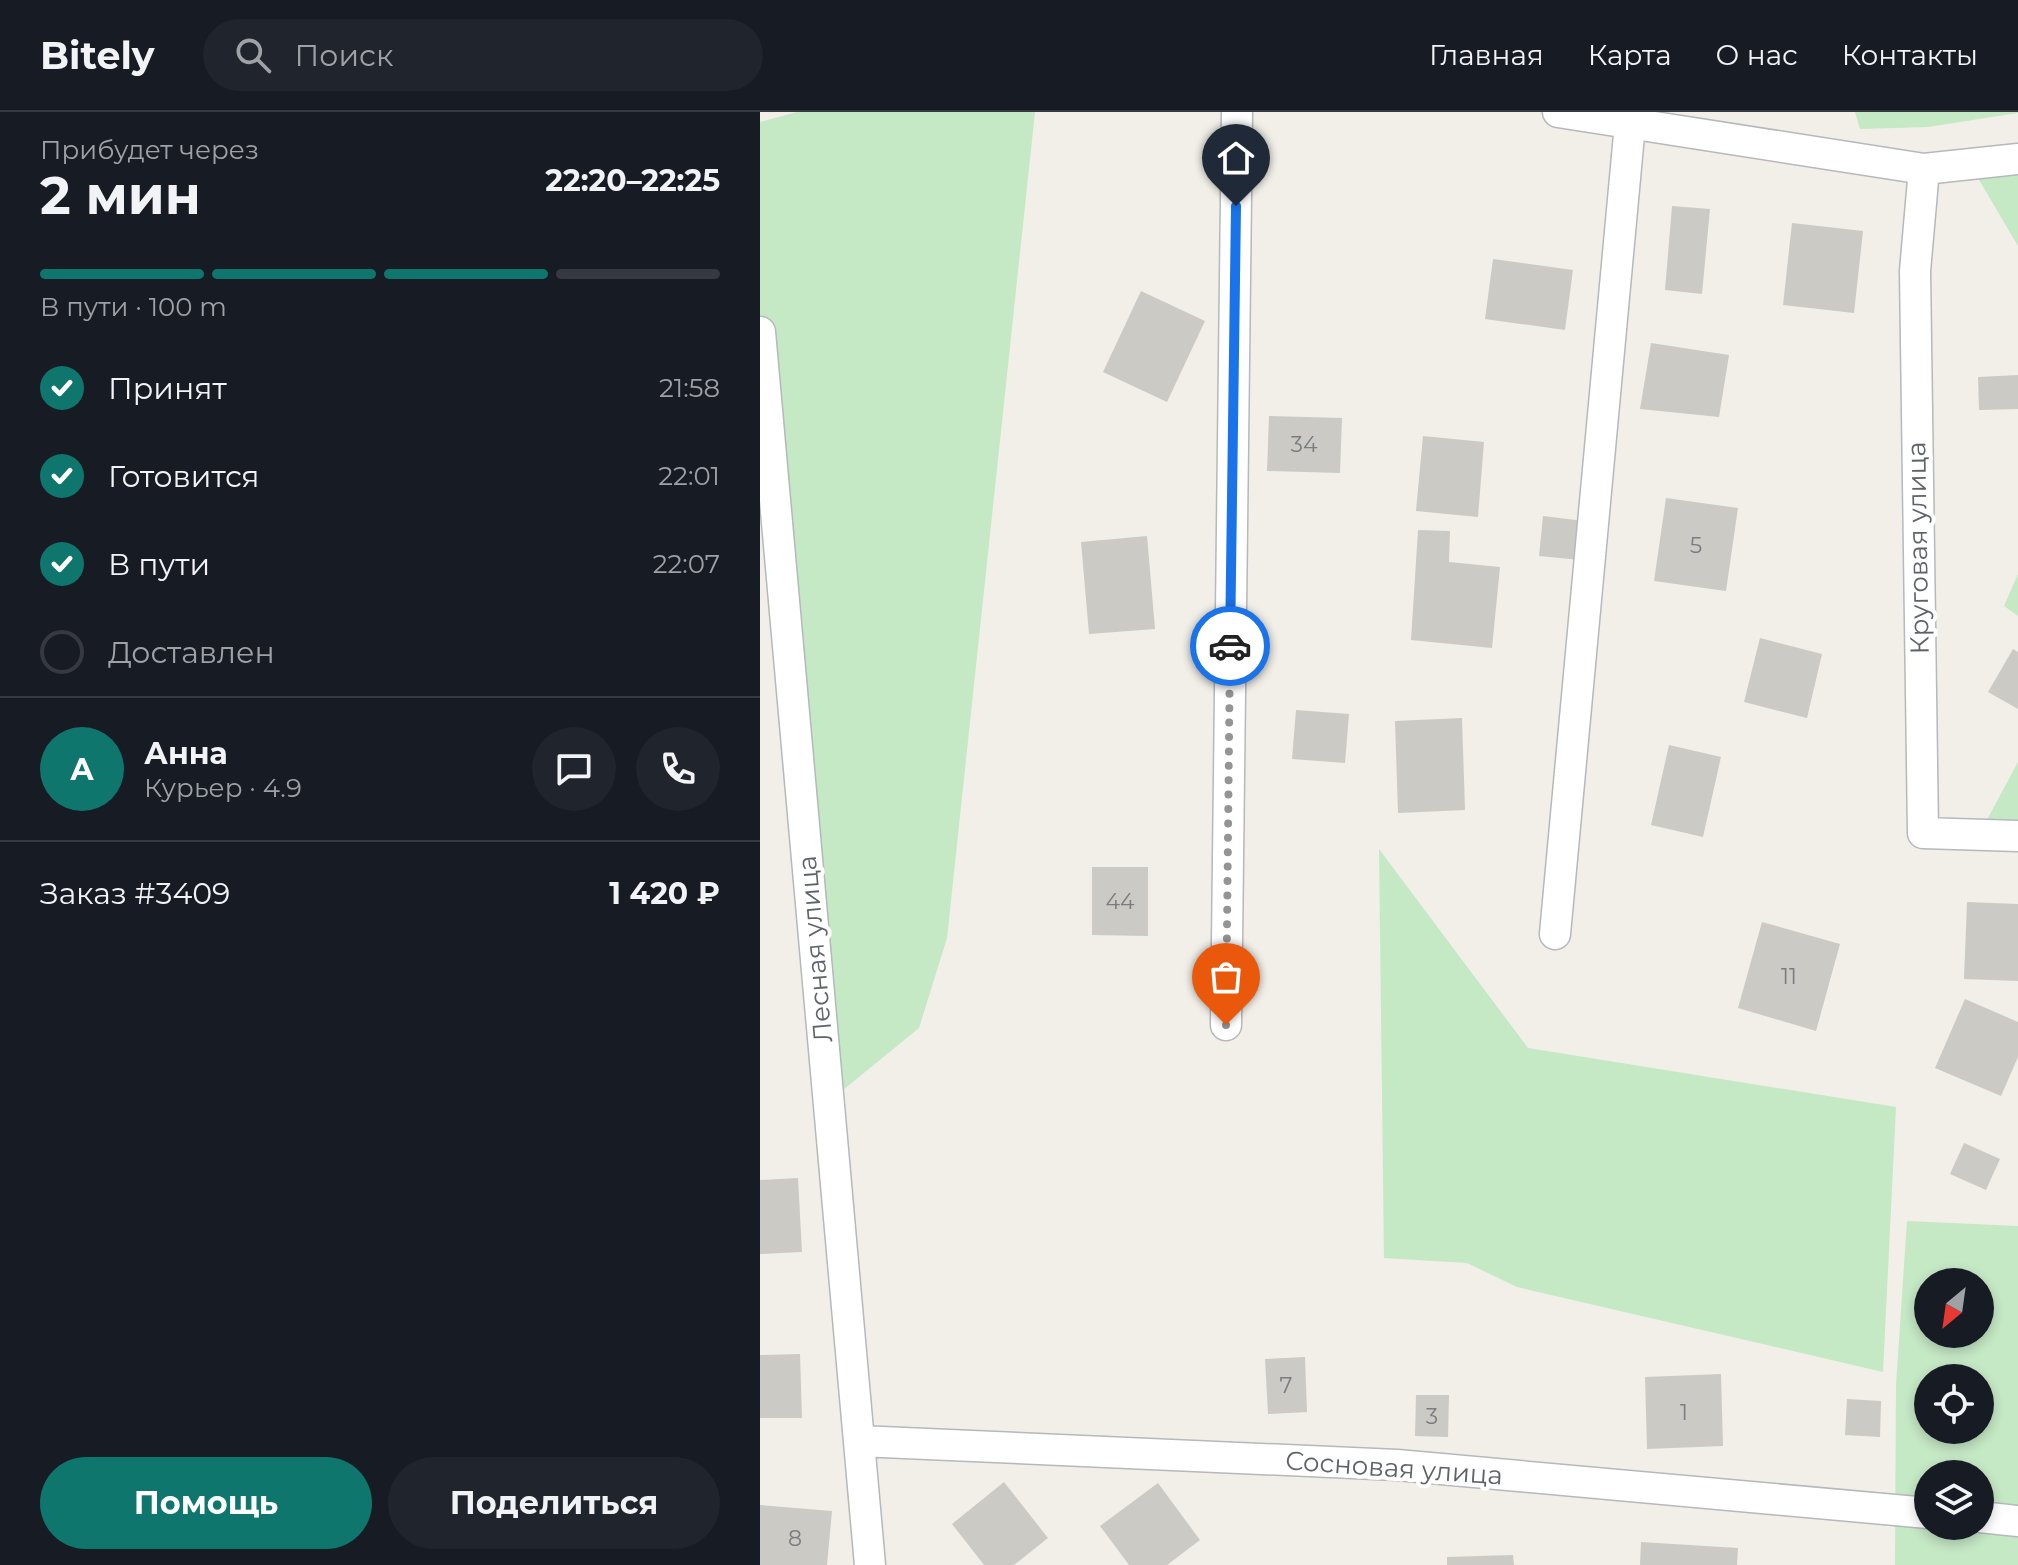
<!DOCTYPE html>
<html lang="ru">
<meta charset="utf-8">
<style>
body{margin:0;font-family:Montserrat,sans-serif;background:#20242c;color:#f1f3f6;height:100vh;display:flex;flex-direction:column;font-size:30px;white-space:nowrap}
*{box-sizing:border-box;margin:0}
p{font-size:26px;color:#9ea1a6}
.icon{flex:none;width:44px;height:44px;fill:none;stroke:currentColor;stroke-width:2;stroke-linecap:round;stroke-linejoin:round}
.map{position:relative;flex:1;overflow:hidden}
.drawer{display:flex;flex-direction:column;background:#171b24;width:760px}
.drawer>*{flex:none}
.needle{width:52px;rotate:209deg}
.buttons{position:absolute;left:1154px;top:1156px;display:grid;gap:16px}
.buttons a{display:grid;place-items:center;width:80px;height:80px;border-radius:50%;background:#171b24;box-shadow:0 4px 12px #0003;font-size:40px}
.pin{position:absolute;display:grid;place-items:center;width:68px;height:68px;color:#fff;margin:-82px -34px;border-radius:50% 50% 50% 0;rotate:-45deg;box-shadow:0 0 8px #0007}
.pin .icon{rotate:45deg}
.courier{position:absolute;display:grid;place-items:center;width:80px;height:80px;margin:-40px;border:6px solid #1a73e8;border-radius:50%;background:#fff;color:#222;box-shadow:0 2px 10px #0007}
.overview em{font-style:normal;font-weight:700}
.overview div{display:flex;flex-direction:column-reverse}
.overview{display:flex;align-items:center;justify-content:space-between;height:136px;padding:0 40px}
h1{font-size:52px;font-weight:700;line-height:60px}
.bar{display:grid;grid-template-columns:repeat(4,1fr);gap:12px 8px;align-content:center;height:96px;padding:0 40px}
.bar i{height:10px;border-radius:6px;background:#363941}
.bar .current{background:#0f766e}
.bar p{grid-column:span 4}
.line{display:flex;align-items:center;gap:20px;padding:0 40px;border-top:2px solid #363941}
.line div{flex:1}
.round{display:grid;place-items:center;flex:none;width:84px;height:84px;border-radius:42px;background:#20242c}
ol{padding:0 40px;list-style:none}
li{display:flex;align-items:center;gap:24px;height:88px}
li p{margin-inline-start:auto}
li .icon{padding:8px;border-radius:50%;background:#0f766e;color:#fff;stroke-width:4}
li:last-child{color:#9ea1a6}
li i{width:44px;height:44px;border:4px solid #363941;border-radius:50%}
.action{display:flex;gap:16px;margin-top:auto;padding:16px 40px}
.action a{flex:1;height:92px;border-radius:48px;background:#0f766e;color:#fff;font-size:32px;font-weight:700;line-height:92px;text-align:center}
.action a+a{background:#20242c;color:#f1f3f6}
header{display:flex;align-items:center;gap:48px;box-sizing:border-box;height:112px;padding:0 40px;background:#171b24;border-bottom:2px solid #363941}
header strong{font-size:38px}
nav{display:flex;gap:44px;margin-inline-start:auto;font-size:28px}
.search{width:560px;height:72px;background:#20242c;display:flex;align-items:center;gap:20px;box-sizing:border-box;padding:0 28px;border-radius:44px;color:#9ea1a6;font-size:30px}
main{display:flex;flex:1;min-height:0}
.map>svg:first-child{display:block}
.green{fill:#c5e8c5;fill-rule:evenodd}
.building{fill:#cccac5}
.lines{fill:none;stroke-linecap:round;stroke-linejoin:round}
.street-casing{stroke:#b5b8bc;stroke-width:33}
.street{stroke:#fff;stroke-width:30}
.done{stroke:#929495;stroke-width:8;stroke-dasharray:0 14.4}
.route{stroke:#1a73e8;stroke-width:10}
.labels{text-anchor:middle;stroke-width:8;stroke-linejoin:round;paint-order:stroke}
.number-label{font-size:22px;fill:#7a7d7f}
.street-label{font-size:26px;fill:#5f6368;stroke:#fff}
</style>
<header>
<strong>Bitely</strong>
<div class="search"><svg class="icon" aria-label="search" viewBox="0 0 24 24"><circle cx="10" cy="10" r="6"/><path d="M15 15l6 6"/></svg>Поиск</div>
<nav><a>Главная</a><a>Карта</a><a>О нас</a><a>Контакты</a></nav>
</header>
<main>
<section class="drawer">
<div class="overview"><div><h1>2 мин</h1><p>Прибудет через</p></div><em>22:20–22:25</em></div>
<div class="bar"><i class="current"></i><i class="current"></i><i class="current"></i><i></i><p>В пути · 100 m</p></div>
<ol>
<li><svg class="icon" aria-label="check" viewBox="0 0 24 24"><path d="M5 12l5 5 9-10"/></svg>Принят<p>21:58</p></li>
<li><svg class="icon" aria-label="check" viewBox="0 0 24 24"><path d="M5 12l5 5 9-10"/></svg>Готовится<p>22:01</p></li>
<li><svg class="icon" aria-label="check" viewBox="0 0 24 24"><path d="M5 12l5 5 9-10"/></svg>В пути<p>22:07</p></li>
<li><i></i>Доставлен</li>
</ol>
<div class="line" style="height:144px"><b class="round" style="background:#0f766e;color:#fff">А</b><div><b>Анна</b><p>Курьер · 4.9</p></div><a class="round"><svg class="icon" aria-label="chat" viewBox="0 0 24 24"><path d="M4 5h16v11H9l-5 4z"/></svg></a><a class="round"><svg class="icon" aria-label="phone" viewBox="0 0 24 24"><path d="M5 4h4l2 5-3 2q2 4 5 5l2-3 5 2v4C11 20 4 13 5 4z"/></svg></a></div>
<div class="line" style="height:104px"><div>Заказ #3409</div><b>1 420 ₽</b></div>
<div class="action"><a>Помощь</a><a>Поделиться</a></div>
</section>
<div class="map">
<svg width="1258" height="1453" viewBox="0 0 1258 1453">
<rect width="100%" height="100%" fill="#f1efe8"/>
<path class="green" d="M37 0H275L187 826 159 916 83 978 0 344V10Z
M1095 0H1258V1L1168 15 1100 17Z
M1258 53V134L1215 61Z
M1258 462V504L1244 494Z
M1258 650V720L1222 717Z
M619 737 768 936 1136 995 1123 1260 757 1175 707 1151 624 1146Z
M1147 1109 1258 1114V1453H1135L1136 1273ZM1168 1170H1220V1222H1168ZM1168 1266H1220V1318H1168ZM1168 1362H1220V1414H1168Z"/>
<path class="building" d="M912 94 950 97 942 182 905 178Z
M1032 111 1103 119 1094 201 1023 193Z
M733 147 813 158 805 218 725 207Z
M381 179 445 209 407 290 343 260Z
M891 231 969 243 959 305 880 297Z
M1258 263V297L1219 298 1218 265Z
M509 304 582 306 580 361 507 359Z
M663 324 724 330 718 405 656 399Z
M906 386 978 396 966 479 894 469Z
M783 404 824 409 820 448 779 444Z
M658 418 690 419 689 450 740 455 732 536 651 528Z
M387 424 395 517 329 522 321 430Z
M1000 526 1062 542 1047 606 984 590Z
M1253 537 1258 540V597L1228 580Z
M536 598 589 602 585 651 532 647Z
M702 606 705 698 638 701 635 609Z
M909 633 961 645 943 725 891 713Z
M332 755H388V824L332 823Z
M1207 790 1258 792V869L1204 867Z
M1002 810 1080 832 1056 919 978 896Z
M1205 887 1258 910V945L1241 984 1175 956Z
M1204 1031 1240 1047 1226 1078 1190 1062Z
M38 1066 42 1140 0 1142V1068Z
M40 1242 42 1306H0V1243Z
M545 1245 547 1300 508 1302 505 1247Z
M961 1262 963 1334 887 1337 885 1265Z
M656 1283H689L688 1325 655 1324Z
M1087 1287 1121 1289 1120 1325 1085 1323Z
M244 1370 288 1426 254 1453H224L192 1412Z
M398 1371 440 1428 407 1453H369L340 1414Z
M0 1393 72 1399 67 1453H0Z
M881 1430 978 1436 977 1453H880Z
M753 1443 754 1453H687V1445Z"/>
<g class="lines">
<defs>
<path id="street" d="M798 0 1164 57 1258 47
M1164 57 1155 159 1163 721 1258 724
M0 220 110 1453
M795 822 870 12
M466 913 477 0
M99 1329 637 1353 1168 1401
M1220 1405 1258 1409"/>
</defs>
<use href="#street" class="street-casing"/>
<use href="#street" class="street"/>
</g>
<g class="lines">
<path class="done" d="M466 913 470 534"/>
<path class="route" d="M470 534 476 94"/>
</g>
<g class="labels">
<g class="number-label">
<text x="544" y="340">34</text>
<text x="936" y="441">5</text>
<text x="360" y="797">44</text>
<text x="1029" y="872">11</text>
<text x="526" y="1281">7</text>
<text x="924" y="1308">1</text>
<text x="672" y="1312">3</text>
<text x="35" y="1434">8</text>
</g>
<g class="street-label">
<text transform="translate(1158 436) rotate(-91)" y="9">Круговая улица</text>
<text transform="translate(55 837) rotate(-95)" y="9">Лесная улица</text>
<text transform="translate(634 1356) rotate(4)" y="9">Сосновая улица</text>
</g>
</g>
</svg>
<div class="buttons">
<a><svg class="needle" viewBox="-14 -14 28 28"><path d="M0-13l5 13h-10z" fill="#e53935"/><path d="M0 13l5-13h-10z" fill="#9ea1a6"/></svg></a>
<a><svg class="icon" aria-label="locate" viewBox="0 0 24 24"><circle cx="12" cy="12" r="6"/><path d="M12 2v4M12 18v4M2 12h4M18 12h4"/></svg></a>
<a><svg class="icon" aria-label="layers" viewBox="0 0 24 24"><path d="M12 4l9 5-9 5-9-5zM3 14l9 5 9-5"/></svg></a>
</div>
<div class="pin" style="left:466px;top:913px;background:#ea580c"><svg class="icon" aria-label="bag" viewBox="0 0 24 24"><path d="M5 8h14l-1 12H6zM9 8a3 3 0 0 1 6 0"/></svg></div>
<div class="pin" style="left:476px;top:94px;background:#1f2937"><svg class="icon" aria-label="home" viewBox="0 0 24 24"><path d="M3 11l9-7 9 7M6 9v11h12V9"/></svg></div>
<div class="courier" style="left:470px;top:534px"><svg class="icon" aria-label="car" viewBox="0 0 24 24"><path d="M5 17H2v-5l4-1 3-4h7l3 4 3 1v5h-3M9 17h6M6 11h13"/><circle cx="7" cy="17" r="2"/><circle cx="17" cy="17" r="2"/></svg></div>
</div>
</main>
